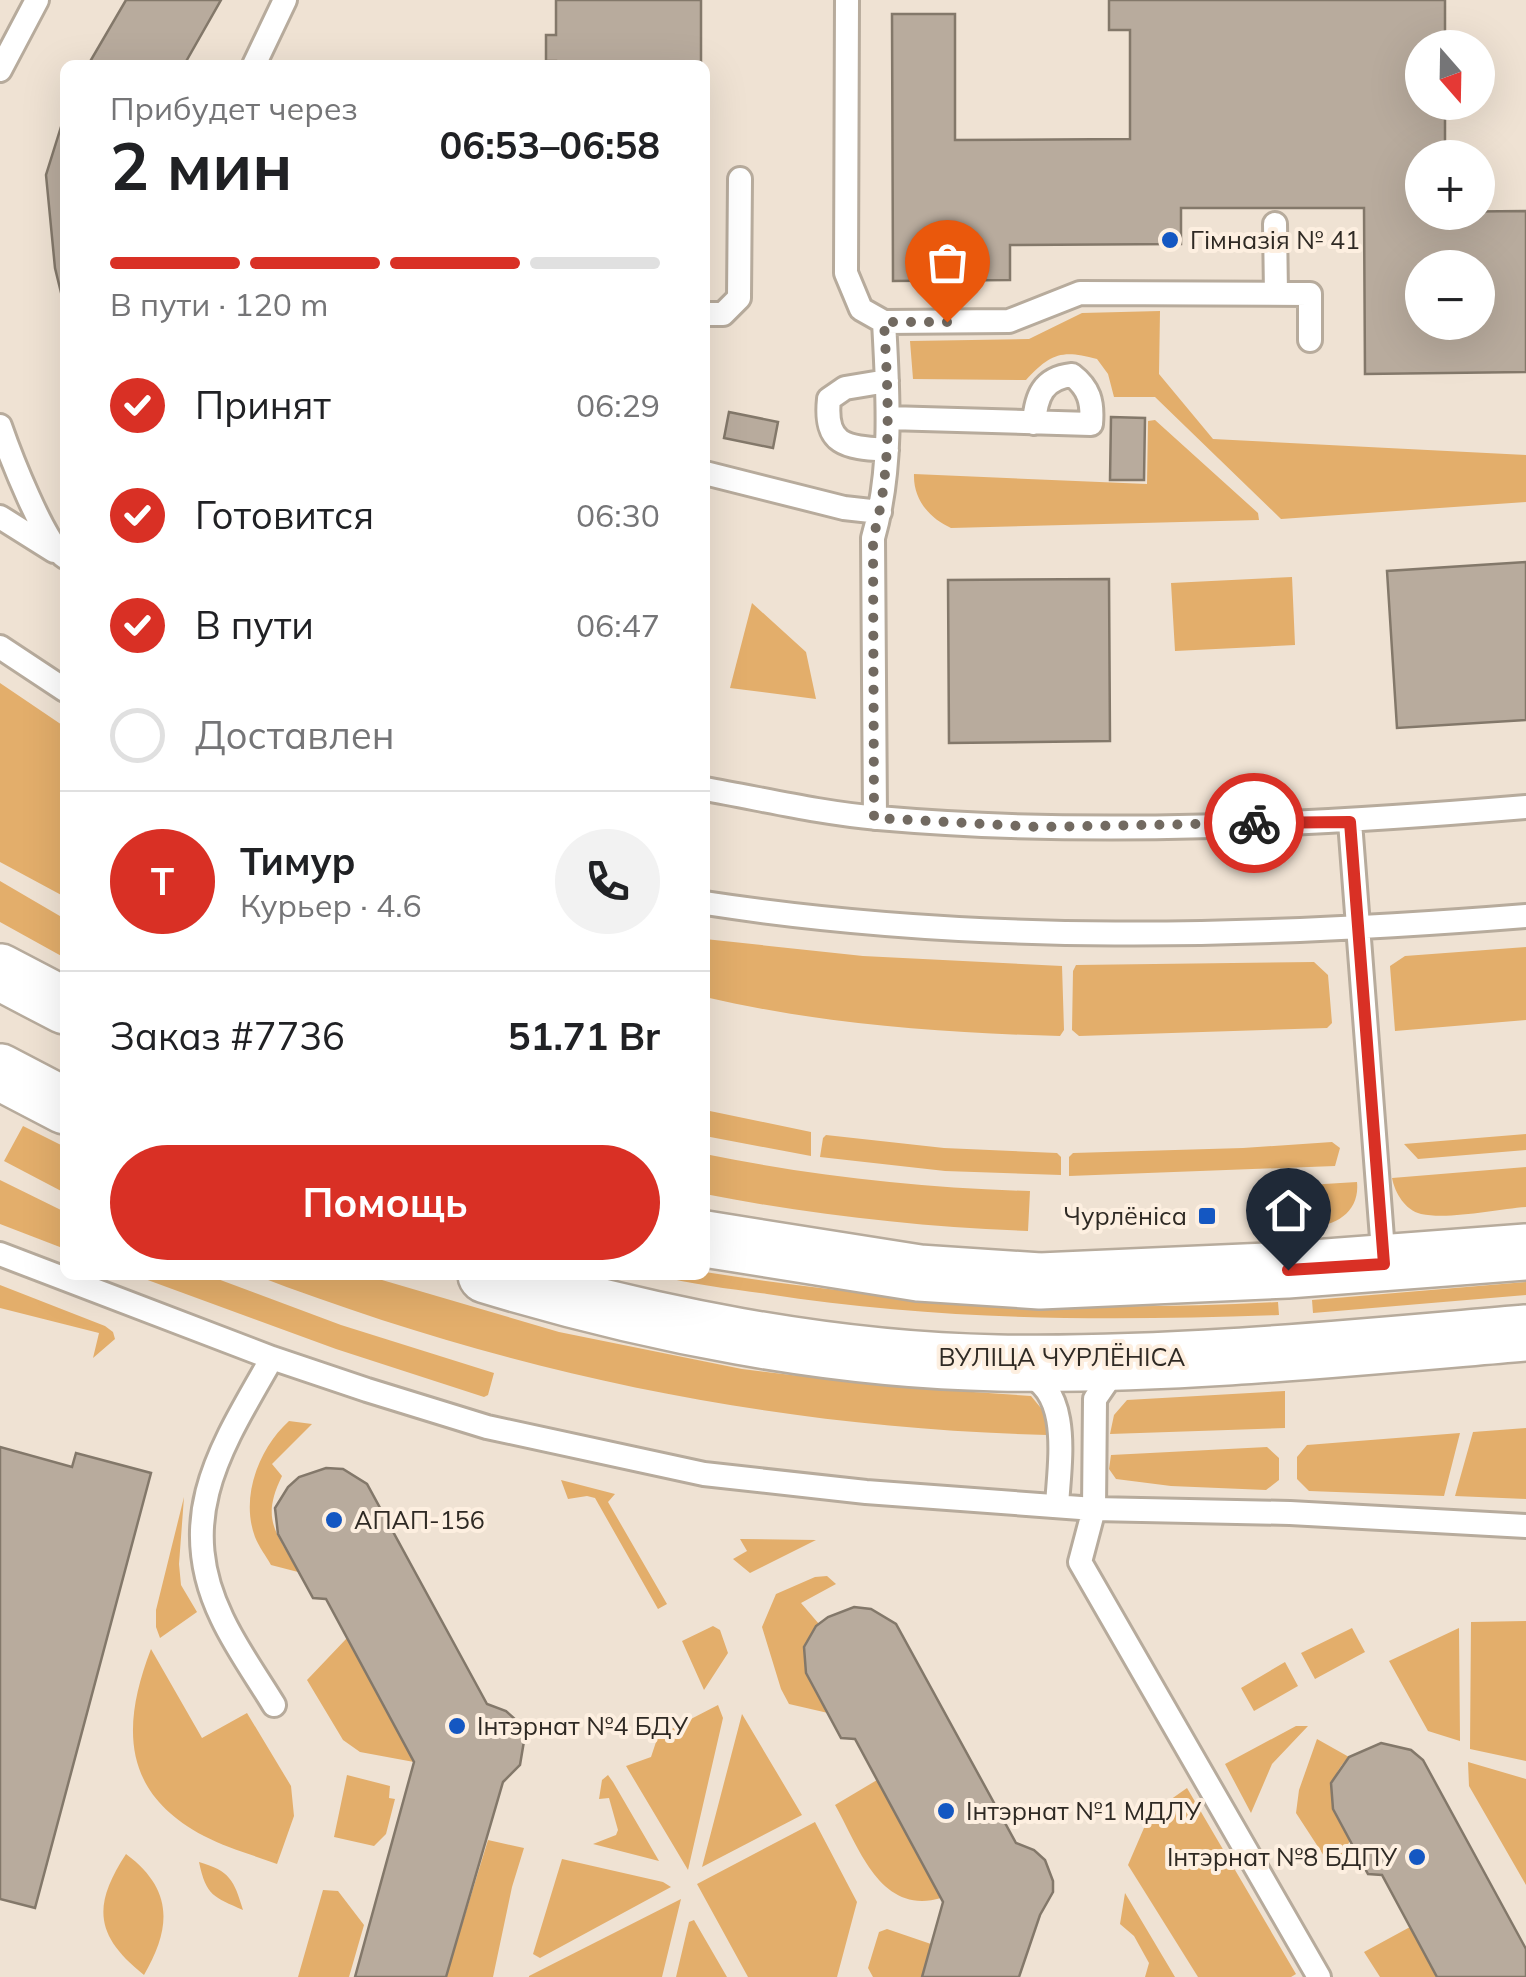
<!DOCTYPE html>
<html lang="ru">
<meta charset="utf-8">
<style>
body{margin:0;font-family:Mulish,sans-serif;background:#f2f2f2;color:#202124;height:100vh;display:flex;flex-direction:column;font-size:38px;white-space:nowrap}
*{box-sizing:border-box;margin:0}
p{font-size:32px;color:#757577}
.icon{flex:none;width:55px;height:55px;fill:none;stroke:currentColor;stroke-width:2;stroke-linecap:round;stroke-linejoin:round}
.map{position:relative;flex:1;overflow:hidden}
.side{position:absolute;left:60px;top:60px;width:650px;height:1220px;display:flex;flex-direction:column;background:#fff;border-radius:15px;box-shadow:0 10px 40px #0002}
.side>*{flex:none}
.needle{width:65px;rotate:160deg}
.controls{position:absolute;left:1405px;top:30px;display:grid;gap:20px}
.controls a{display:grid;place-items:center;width:90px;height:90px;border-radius:50%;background:#fff;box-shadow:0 10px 40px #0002;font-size:50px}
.pin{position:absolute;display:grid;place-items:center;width:85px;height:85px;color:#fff;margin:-102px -42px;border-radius:50% 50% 50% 0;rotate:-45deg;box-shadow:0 0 10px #0007}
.pin .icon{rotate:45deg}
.courier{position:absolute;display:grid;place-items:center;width:100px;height:100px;margin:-50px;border:8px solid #d93025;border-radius:50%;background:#fff;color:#222;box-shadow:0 2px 12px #0007}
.headline em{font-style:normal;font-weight:700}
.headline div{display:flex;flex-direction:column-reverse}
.headline{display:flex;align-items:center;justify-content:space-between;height:170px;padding:0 50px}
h1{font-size:65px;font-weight:700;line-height:75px}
.bar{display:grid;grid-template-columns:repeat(4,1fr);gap:15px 10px;align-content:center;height:120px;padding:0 50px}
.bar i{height:12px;border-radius:8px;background:#e0e0e0}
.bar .selected{background:#d93025}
.bar p{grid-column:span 4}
.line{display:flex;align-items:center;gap:25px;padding:0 50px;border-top:2px solid #e0e0e0}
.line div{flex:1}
.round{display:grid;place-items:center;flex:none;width:105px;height:105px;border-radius:52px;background:#f2f2f2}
ol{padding:0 50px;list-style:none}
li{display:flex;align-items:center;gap:30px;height:110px}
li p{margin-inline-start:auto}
li .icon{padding:10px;border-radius:50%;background:#d93025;color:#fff;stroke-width:4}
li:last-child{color:#757577}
li i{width:55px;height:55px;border:5px solid #e0e0e0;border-radius:50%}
.cta{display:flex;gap:20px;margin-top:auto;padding:20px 50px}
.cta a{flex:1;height:115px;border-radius:60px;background:#d93025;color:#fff;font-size:40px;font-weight:700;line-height:115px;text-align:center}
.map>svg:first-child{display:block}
.green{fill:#e3ae6b}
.building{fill:#b8ab9d;stroke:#83786a;stroke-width:2.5;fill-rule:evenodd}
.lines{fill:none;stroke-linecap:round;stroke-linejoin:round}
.service-casing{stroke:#b7ab9c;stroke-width:28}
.secondary-casing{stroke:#b7ab9c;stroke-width:60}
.service{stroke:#fff;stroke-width:22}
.secondary{stroke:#fff;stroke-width:55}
.done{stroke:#726a61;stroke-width:10;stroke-dasharray:0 18}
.route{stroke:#d93025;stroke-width:12}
.poi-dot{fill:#1457c2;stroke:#fdefe0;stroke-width:4}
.labels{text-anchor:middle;stroke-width:8;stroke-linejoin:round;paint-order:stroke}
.poi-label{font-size:25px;fill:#2f2a24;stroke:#fdefe0;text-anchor:start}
.street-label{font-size:25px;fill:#2f2a24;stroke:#fdefe0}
</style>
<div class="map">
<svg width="1526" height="1977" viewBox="0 0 1526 1977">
<rect width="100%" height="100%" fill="#efe2d3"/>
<path class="green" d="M1160 311 1159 374 1213 439 1526 455V502L1281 519 1155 397H1114L1108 374 1097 359C1061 349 1050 354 1026 380L913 379 910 341 1029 339 1082 313Z
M1155 420 1258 513 1259 520 951 528C929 518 913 499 914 474L1147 484 1148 421Z
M1292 577 1295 645 1175 651 1171 583Z
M752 603 806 652 816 699 730 688Z
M0 683 65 727V897L0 862Z
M0 881 65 919V958L0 922Z
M705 939 863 956 1062 966 1064 1030 1060 1036C941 1033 821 1024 705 997Z
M1526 947V1020L1395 1031 1390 966 1405 956Z
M1314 962 1328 975 1332 1023 1327 1028 1079 1036 1072 1030 1073 971 1076 965Z
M705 1110 811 1132V1156L705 1136Z
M23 1126 65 1147V1193L4 1161Z
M1526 1134V1150L1418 1159 1404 1144Z
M826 1135 944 1148 1057 1153 1061 1157V1175L945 1171 820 1157 823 1138Z
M1332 1142 1340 1148 1335 1166 1069 1176V1157L1073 1153 1243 1148Z
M705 1154C812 1176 921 1188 1030 1191L1028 1231C920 1227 812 1215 705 1194Z
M1526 1167V1207C1497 1209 1449 1220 1421 1214 1405 1210 1395 1193 1392 1178Z
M0 1180 65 1212V1249L0 1224Z
M1357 1182C1360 1211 1337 1226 1310 1227L1308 1185Z
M705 1272C898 1303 1083 1313 1278 1302L1279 1315C1105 1321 940 1321 767 1294 730 1289 691 1284 654 1275H705Z
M134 1275H207L341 1325 494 1373 488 1395 484 1397 336 1349Z
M255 1275H365L559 1332 742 1369 884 1386 1031 1396 1045 1413 1047 1435C773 1428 510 1373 255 1275Z
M1526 1282V1295L1313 1313 1312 1300Z
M0 1285 105 1326 113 1332 115 1339 93 1358 99 1333 0 1308Z
M1285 1391V1428L1110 1434 1114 1415 1127 1400Z
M289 1421 312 1424 272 1464 282 1476C260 1521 277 1532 298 1572L271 1565C266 1556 259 1547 255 1537 240 1497 259 1448 289 1421Z
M1526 1428V1499L1455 1496 1473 1432Z
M1460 1433 1444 1496 1309 1491 1297 1479V1457L1307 1445Z
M1267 1447 1279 1458V1480L1266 1490 1171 1486 1116 1479 1109 1469 1111 1455Z
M561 1480 615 1494 608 1502 667 1604 658 1609 595 1498 587 1496 568 1499Z
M184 1497 179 1564 181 1585 197 1612 160 1638 156 1627V1610Z
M740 1539 816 1540 750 1573 733 1559 747 1551Z
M827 1576 836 1584 801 1603 819 1624C791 1659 809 1679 828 1713L789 1704 781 1689 762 1627 776 1594 815 1577Z
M1526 1621V1761L1470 1749 1471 1622Z
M713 1626 720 1630 728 1653 704 1690 682 1641Z
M1352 1628 1365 1652 1315 1679 1301 1653Z
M1459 1628 1460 1740V1741L1428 1731 1389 1661Z
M347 1638 414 1762 360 1752 343 1740 307 1680Z
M151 1649 202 1738 247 1713 291 1786 294 1816 277 1864C253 1855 227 1848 204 1836 122 1793 121 1727 151 1649Z
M1285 1662 1298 1686 1254 1711 1241 1688Z
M718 1705 723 1718 688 1870 626 1766 651 1757 658 1736Z
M742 1714 802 1815 702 1867Z
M1296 1726H1308L1272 1764 1251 1813 1225 1764Z
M1317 1739 1349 1757C1321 1784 1334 1811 1350 1841L1339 1859 1324 1856 1296 1813 1299 1790Z
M1468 1762 1526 1779V1885L1469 1786Z
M347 1775 390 1786 389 1798 395 1799 386 1834 374 1846 334 1837Z
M608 1775 613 1782 659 1861 593 1844 616 1835 618 1830 609 1798 599 1799 602 1780Z
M877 1780 941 1898C880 1916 859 1847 835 1805Z
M1187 1788 1296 1974 1291 1977H1198L1128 1865 1150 1814Z
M815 1822 857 1902 837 1977H748L697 1884Z
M488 1840 524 1848 512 1887 493 1977H446Z
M126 1854C173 1889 172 1927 144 1975 95 1936 92 1906 126 1854Z
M562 1859 663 1882 671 1887 540 1958 533 1954Z
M199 1862C230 1871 234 1880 243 1910 214 1897 206 1896 199 1862Z
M323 1890 338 1891 364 1925 349 1977H298Z
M1125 1893 1175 1977H1145L1149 1963 1134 1936 1120 1924Z
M681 1899 662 1977H529V1976Z
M694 1920 727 1977H676L689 1922Z
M1410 1927 1437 1977H1380L1364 1952Z
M887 1929 931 1944 922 1977H873L868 1968 879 1932Z"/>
<path class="building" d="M126 0H221L184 65H88Z
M556 0H701V65H556V61H546V35H556Z
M1109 0H1445V48H1422V102H1445V158H1422V212L1526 211V372L1365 374 1364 208H1181V244L1010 245V280L893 281 892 14H955V140L1130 139V30H1109ZM1422 268H1478V322H1422Z
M65 114V309L55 268 46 175Z
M729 412 778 422 773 448 724 438Z
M1111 417 1145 418 1144 480H1110Z
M1526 562V720L1397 728 1387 571Z
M1109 579 1110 741 949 743 948 580Z
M0 1447 72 1467 76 1453 151 1473 35 1908 0 1899Z
M326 1468 343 1469 367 1484 487 1704 506 1711 517 1721 524 1741 520 1765 503 1782 446 1977H355L414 1762 326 1599 313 1598 278 1534 275 1508 288 1487 299 1477Z
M854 1607 871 1609 896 1624 1016 1843 1034 1850 1045 1860 1053 1881V1892L1040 1915 1019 1977H922L943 1902 855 1739 841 1738 806 1673 804 1647 816 1626 828 1617Z
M1381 1743 1411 1750 1423 1760 1526 1949V1977H1437L1382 1875 1368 1874 1333 1809 1331 1783 1349 1757Z"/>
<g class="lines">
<defs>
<path id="service" d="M847 0 846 273 861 309 884 322 1009 321 1080 293 1310 294V340
M254 65 285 0
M0 70 37 0
M1275 224 1276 294
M705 314H723L739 298 740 179
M888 418 1091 424C1093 402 1089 388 1072 375 1043 378 1036 396 1034 423
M0 426C9 452 45 546 65 557
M887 450C846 447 824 446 829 399L845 388 887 381
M705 473 844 508 880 512
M0 517 54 551
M0 647 65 690
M705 789C762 799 820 813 878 818 1093 837 1311 825 1526 807
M875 818 873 538C893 468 888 394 884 322
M1350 822 1384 1264
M705 903C978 945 1252 938 1526 916
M0 1254 272 1358 367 1390 487 1427 704 1474 866 1492 1094 1509 1290 1513 1526 1526
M272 1358C222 1446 173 1517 222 1618 236 1648 257 1677 274 1705
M1126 1372 1108 1380 1095 1399 1094 1509 1080 1562 1319 1977
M1024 1373C1073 1390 1059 1465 1057 1506"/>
<path id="secondary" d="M0 972 65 1006
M0 1072 65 1106
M705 1239 919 1273 1040 1281 1287 1270 1526 1252
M486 1275C647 1324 829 1360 998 1363 1174 1366 1351 1348 1526 1333"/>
</defs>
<use href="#service" class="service-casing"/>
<use href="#secondary" class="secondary-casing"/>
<use href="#service" class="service"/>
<use href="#secondary" class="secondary"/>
</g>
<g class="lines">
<path class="done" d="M947 322H884C888 394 893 468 873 538L874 818 1037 827 1254 823"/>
<path class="route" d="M1254 823 1350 822 1384 1264 1288 1270"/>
</g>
<g class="poi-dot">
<circle cx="1170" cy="240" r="10"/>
<rect x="1197" y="1206" width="20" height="20" rx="5"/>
<circle cx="334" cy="1520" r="10"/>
<circle cx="457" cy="1726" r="10"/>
<circle cx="946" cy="1811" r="10"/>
<circle cx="1417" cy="1857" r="10"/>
</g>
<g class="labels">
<g class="poi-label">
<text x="1190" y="249">Гімназія № 41</text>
<text x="1187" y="1225" text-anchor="end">Чурлёніса</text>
<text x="354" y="1529">АПАП-156</text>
<text x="477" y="1735">Інтэрнат №4 БДУ</text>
<text x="966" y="1820">Інтэрнат №1 МДЛУ</text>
<text x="1397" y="1866" text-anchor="end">Інтэрнат №8 БДПУ</text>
</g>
<g class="street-label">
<text x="1062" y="1366">ВУЛІЦА ЧУРЛЁНІСА</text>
</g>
</g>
</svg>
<div class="controls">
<a><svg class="needle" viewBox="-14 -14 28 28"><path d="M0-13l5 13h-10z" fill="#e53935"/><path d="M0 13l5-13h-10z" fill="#757577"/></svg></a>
<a>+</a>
<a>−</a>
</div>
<div class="pin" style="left:947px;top:322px;background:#ea580c"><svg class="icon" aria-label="bag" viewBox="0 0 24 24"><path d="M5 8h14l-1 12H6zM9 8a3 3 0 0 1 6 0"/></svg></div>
<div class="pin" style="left:1288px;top:1270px;background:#1f2937"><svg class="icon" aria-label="home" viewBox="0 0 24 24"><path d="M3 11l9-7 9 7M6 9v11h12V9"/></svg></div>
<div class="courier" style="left:1254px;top:823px"><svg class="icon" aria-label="bike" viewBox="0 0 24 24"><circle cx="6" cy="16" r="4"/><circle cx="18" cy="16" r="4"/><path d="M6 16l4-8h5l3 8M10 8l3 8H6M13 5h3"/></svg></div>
<section class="side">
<div class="headline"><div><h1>2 мин</h1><p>Прибудет через</p></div><em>06:53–06:58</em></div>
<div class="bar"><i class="selected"></i><i class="selected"></i><i class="selected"></i><i></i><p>В пути · 120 m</p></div>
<ol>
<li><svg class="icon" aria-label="check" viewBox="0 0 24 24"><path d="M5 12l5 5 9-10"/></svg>Принят<p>06:29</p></li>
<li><svg class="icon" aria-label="check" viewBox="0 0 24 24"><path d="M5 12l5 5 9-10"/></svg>Готовится<p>06:30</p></li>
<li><svg class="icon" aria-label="check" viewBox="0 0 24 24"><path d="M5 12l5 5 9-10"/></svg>В пути<p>06:47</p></li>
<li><i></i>Доставлен</li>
</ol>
<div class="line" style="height:180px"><b class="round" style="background:#d93025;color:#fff">Т</b><div><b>Тимур</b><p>Курьер · 4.6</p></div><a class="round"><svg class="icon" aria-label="phone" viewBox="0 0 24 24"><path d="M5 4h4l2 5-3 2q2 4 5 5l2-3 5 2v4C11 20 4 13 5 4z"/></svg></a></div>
<div class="line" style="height:130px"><div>Заказ #7736</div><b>51.71 Br</b></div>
<div class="cta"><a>Помощь</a></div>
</section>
</div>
